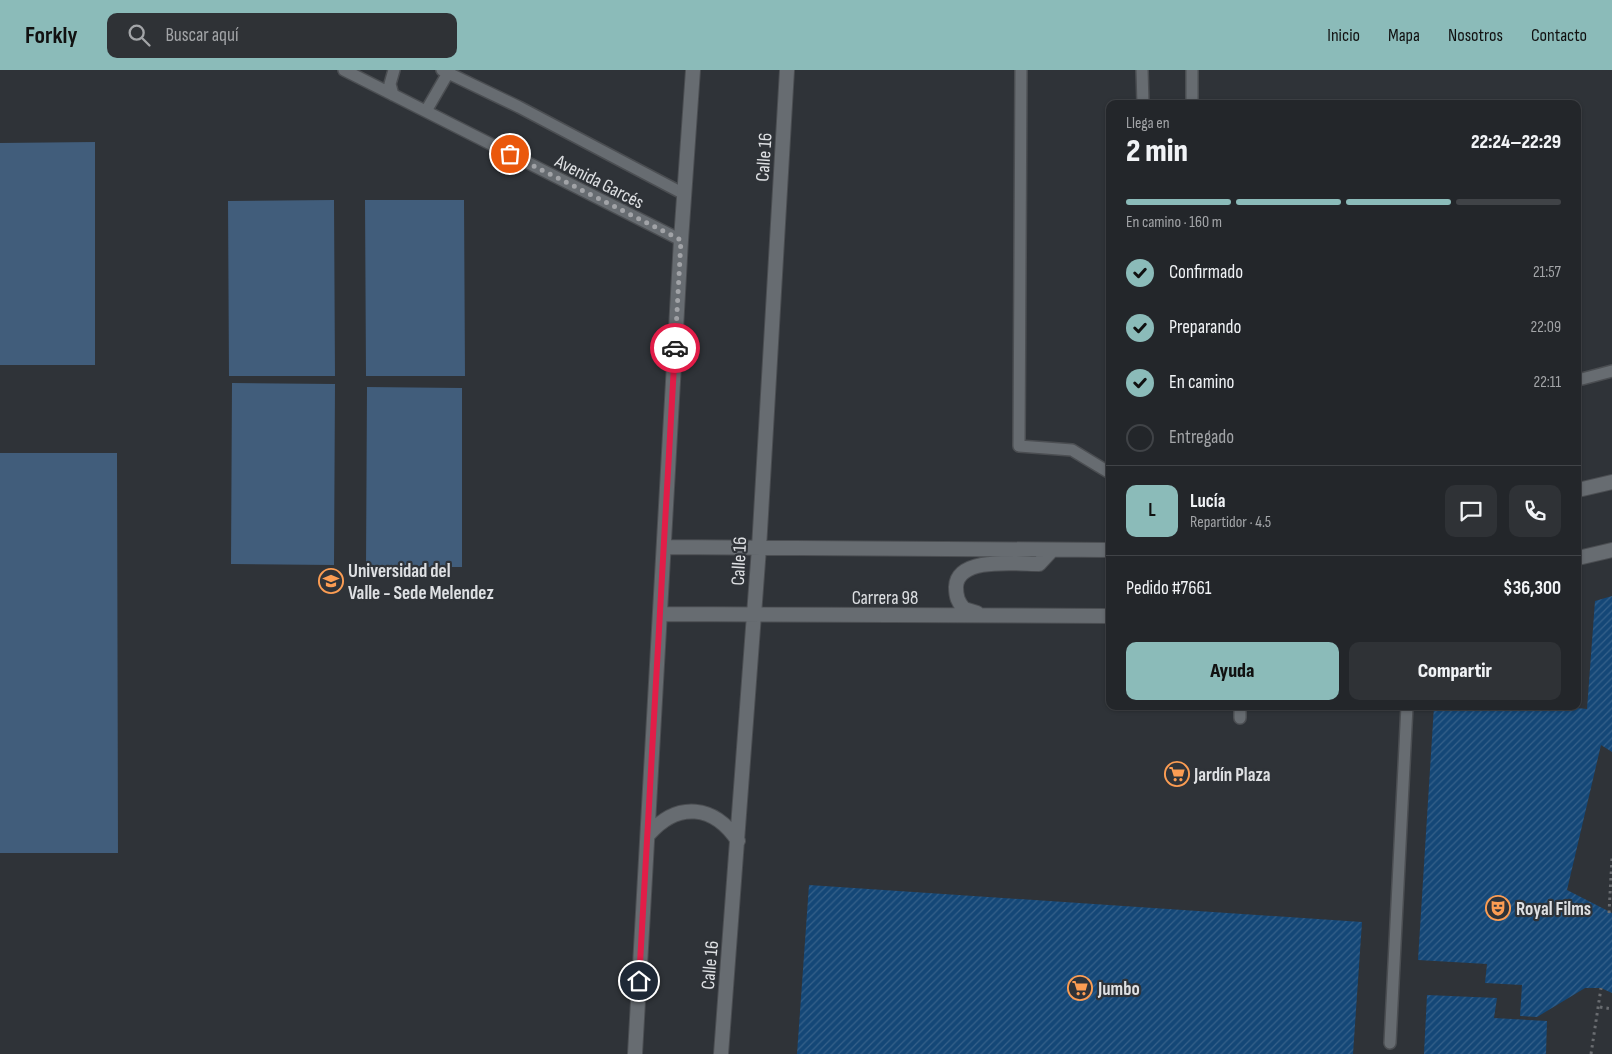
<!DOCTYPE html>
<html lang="es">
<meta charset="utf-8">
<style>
body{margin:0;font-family:"Sofia Sans Condensed",sans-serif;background:#2f3236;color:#f1f3f6;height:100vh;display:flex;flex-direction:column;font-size:19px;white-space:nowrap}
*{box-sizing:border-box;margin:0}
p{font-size:16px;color:#a3a5a8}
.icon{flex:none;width:28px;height:28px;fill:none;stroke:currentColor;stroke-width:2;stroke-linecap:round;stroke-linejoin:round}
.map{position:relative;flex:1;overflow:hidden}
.sheet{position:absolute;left:1106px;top:30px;width:475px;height:610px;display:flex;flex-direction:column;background:#23262a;border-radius:10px;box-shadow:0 1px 4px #0004,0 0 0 1px #404347}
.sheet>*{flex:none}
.pin{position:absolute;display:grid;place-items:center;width:42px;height:42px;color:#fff;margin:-21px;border:2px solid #fff;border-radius:50%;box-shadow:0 1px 5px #0007}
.courier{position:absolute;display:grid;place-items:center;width:50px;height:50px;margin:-25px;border:4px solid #e11d48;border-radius:50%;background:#fff;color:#222;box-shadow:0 1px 6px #0007}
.headline em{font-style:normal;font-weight:800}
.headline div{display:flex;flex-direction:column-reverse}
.headline{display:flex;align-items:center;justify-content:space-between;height:85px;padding:0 20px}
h1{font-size:32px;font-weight:800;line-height:38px}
.bar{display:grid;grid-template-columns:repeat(4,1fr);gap:8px 5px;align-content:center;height:60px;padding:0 20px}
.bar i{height:6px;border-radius:4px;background:#404347}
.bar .active{background:#8bbbb9}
.bar p{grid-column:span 4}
.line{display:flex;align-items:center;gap:12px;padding:0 20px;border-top:1px solid #404347}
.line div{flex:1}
.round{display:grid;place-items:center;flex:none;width:52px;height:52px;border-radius:10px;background:#2f3236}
ol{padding:0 20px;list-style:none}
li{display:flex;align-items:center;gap:15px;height:55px}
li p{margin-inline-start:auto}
li .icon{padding:5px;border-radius:50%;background:#8bbbb9;color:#111;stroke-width:4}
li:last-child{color:#a3a5a8}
li i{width:28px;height:28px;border:2px solid #404347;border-radius:50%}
.primary-button{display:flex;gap:10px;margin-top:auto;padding:10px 20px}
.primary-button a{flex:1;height:58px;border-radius:10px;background:#8bbbb9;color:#111;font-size:20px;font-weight:800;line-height:58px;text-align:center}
.primary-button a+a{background:#2f3236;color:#f1f3f6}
header{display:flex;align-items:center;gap:30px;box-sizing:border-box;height:70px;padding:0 25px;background:#8bbbb9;color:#111}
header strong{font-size:24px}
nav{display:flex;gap:28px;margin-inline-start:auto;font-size:18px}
.search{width:350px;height:45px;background:#2f3236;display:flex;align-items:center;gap:12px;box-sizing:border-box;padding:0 18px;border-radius:10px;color:#a3a5a8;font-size:19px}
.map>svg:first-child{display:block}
.green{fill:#415d7b}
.building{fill:url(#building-hatch)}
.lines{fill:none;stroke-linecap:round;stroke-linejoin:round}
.service-casing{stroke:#4b4e52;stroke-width:14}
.tertiary-casing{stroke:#4b4e52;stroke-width:16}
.path{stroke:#696c70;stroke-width:3;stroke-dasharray:2.5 4;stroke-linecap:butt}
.service{stroke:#676c71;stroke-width:11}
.tertiary{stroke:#676c71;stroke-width:14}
.done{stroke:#a1a3a7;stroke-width:5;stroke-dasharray:0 9}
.route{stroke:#e11d48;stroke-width:6}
.labels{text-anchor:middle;stroke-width:4.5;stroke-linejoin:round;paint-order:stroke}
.street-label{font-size:19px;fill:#dee0e3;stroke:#2f3338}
.poi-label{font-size:19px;font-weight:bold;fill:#dee0e3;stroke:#2f3338;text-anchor:start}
</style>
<header>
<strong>Forkly</strong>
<div class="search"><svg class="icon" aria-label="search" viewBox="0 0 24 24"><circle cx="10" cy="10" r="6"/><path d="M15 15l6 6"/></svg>Buscar aquí</div>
<nav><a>Inicio</a><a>Mapa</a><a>Nosotros</a><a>Contacto</a></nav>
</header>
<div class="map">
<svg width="1612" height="984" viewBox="0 0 1612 984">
<defs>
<pattern id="building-hatch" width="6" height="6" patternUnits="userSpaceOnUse" patternTransform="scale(1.25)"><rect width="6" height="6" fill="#144777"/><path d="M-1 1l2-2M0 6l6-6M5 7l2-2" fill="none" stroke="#36618a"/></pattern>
</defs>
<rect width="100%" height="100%" fill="#2f3338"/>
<path class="green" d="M95 72V295H0V73Z
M334 130 335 306H229L228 131Z
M365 130H464L465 306H366Z
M232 313 335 314 334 495 231 494Z
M367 317 462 318V497H366Z
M0 383H117L118 783H0Z"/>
<path class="building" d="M1612 526V682L1601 675 1567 820 1612 843V923L1601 918H1585L1537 947 1520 946 1522 915 1485 913 1487 894 1418 890 1434 636H1556L1587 639 1595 531Z
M809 815 1362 852 1353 984H797Z
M1427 925 1497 928 1494 948 1547 951 1546 984H1424Z"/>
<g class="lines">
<defs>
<path id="service" d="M344 0 681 170
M442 0 519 37 684 124
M1021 0 1019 376 1072 380 1110 403
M1142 0 1143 34
M1192 0V34
M393 25 390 14 394 0
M426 41 448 3
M1578 310 1612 301
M1240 636V648
M1390 973 1407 636"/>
<path id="tertiary" d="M1578 420 1612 412
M664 477 1110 480
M1578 488 1612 480
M977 543 964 539C958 532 956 527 956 517 957 486 1018 494 1039 494L1052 480
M660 544 1110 546
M649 764C678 731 714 735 738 771
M635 984 681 170 693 0
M721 984 759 478 787 0"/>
</defs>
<use href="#service" class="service-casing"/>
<use href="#tertiary" class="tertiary-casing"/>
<path class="path" d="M1609 843 1612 788
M1600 937 1612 939
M1591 984 1601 918"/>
<use href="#service" class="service"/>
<use href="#tertiary" class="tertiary"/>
</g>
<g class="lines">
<path class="done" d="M510 84 681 170 675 278"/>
<path class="route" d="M639 911 675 278"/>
</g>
<defs>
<symbol id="university-ring" viewBox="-11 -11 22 22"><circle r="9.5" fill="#2f3338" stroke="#fc9d53" stroke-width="1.5"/><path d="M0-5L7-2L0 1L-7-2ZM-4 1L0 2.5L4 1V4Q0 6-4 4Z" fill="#fc9d53"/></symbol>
<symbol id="supermarket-ring" viewBox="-11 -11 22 22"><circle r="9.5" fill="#2f3338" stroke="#fc9d53" stroke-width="1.5"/><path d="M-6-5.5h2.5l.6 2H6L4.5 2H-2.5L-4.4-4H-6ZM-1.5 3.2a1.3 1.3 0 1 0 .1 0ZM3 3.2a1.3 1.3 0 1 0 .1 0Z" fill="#fc9d53"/></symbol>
<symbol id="theatre-ring" viewBox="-11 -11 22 22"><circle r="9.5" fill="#2f3338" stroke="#fc9d53" stroke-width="1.5"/><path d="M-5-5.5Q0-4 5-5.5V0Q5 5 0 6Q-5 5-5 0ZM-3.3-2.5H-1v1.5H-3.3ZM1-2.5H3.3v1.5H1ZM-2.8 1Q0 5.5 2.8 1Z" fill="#fc9d53"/></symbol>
</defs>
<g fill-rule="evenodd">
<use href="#university-ring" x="317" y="497" width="28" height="28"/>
<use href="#supermarket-ring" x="1163" y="690" width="28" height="28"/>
<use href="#theatre-ring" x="1484" y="824" width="28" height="28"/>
<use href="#supermarket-ring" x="1066" y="904" width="28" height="28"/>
</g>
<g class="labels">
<g class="street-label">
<text transform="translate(763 87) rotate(-86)" y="7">Calle 16</text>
<text transform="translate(600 111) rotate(27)" y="7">Avenida Garcés</text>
<text transform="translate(738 491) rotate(-87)" y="7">Calle 16</text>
<text x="885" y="534">Carrera 98</text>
<text transform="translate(709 895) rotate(-85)" y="7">Calle 16</text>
</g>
<g class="poi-label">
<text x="348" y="507">Universidad del<tspan x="348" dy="22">Valle - Sede Melendez</tspan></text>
<text x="1194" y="711">Jardín Plaza</text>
<text x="1516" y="845">Royal Films</text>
<text x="1098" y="925">Jumbo</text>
</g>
</g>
</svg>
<div class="pin" style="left:510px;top:84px;background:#ea580c"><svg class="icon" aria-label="bag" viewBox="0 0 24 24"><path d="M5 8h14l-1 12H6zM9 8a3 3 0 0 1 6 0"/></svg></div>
<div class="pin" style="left:639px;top:911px;background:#1f2937"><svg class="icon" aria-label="home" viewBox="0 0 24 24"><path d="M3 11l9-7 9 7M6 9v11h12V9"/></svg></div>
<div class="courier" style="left:675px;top:278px"><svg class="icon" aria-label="car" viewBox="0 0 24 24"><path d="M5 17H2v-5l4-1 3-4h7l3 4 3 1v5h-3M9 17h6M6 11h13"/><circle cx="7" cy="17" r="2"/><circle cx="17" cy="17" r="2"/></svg></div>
<section class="sheet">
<div class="headline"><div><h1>2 min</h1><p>Llega en</p></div><em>22:24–22:29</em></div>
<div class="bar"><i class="active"></i><i class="active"></i><i class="active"></i><i></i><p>En camino · 160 m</p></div>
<ol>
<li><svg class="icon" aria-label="check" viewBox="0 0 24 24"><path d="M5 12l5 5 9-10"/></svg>Confirmado<p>21:57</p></li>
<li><svg class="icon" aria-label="check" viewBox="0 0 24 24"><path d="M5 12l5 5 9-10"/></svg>Preparando<p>22:09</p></li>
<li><svg class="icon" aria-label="check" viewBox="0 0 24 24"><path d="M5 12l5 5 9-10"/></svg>En camino<p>22:11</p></li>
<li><i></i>Entregado</li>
</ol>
<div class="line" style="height:90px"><b class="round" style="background:#8bbbb9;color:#111">L</b><div><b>Lucía</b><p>Repartidor · 4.5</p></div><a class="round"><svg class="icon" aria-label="chat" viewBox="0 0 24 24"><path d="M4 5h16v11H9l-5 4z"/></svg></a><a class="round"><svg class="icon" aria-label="phone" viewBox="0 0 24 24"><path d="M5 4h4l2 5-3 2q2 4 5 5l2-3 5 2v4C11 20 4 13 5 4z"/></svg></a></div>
<div class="line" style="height:65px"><div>Pedido #7661</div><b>$36,300</b></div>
<div class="primary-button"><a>Ayuda</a><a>Compartir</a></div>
</section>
</div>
